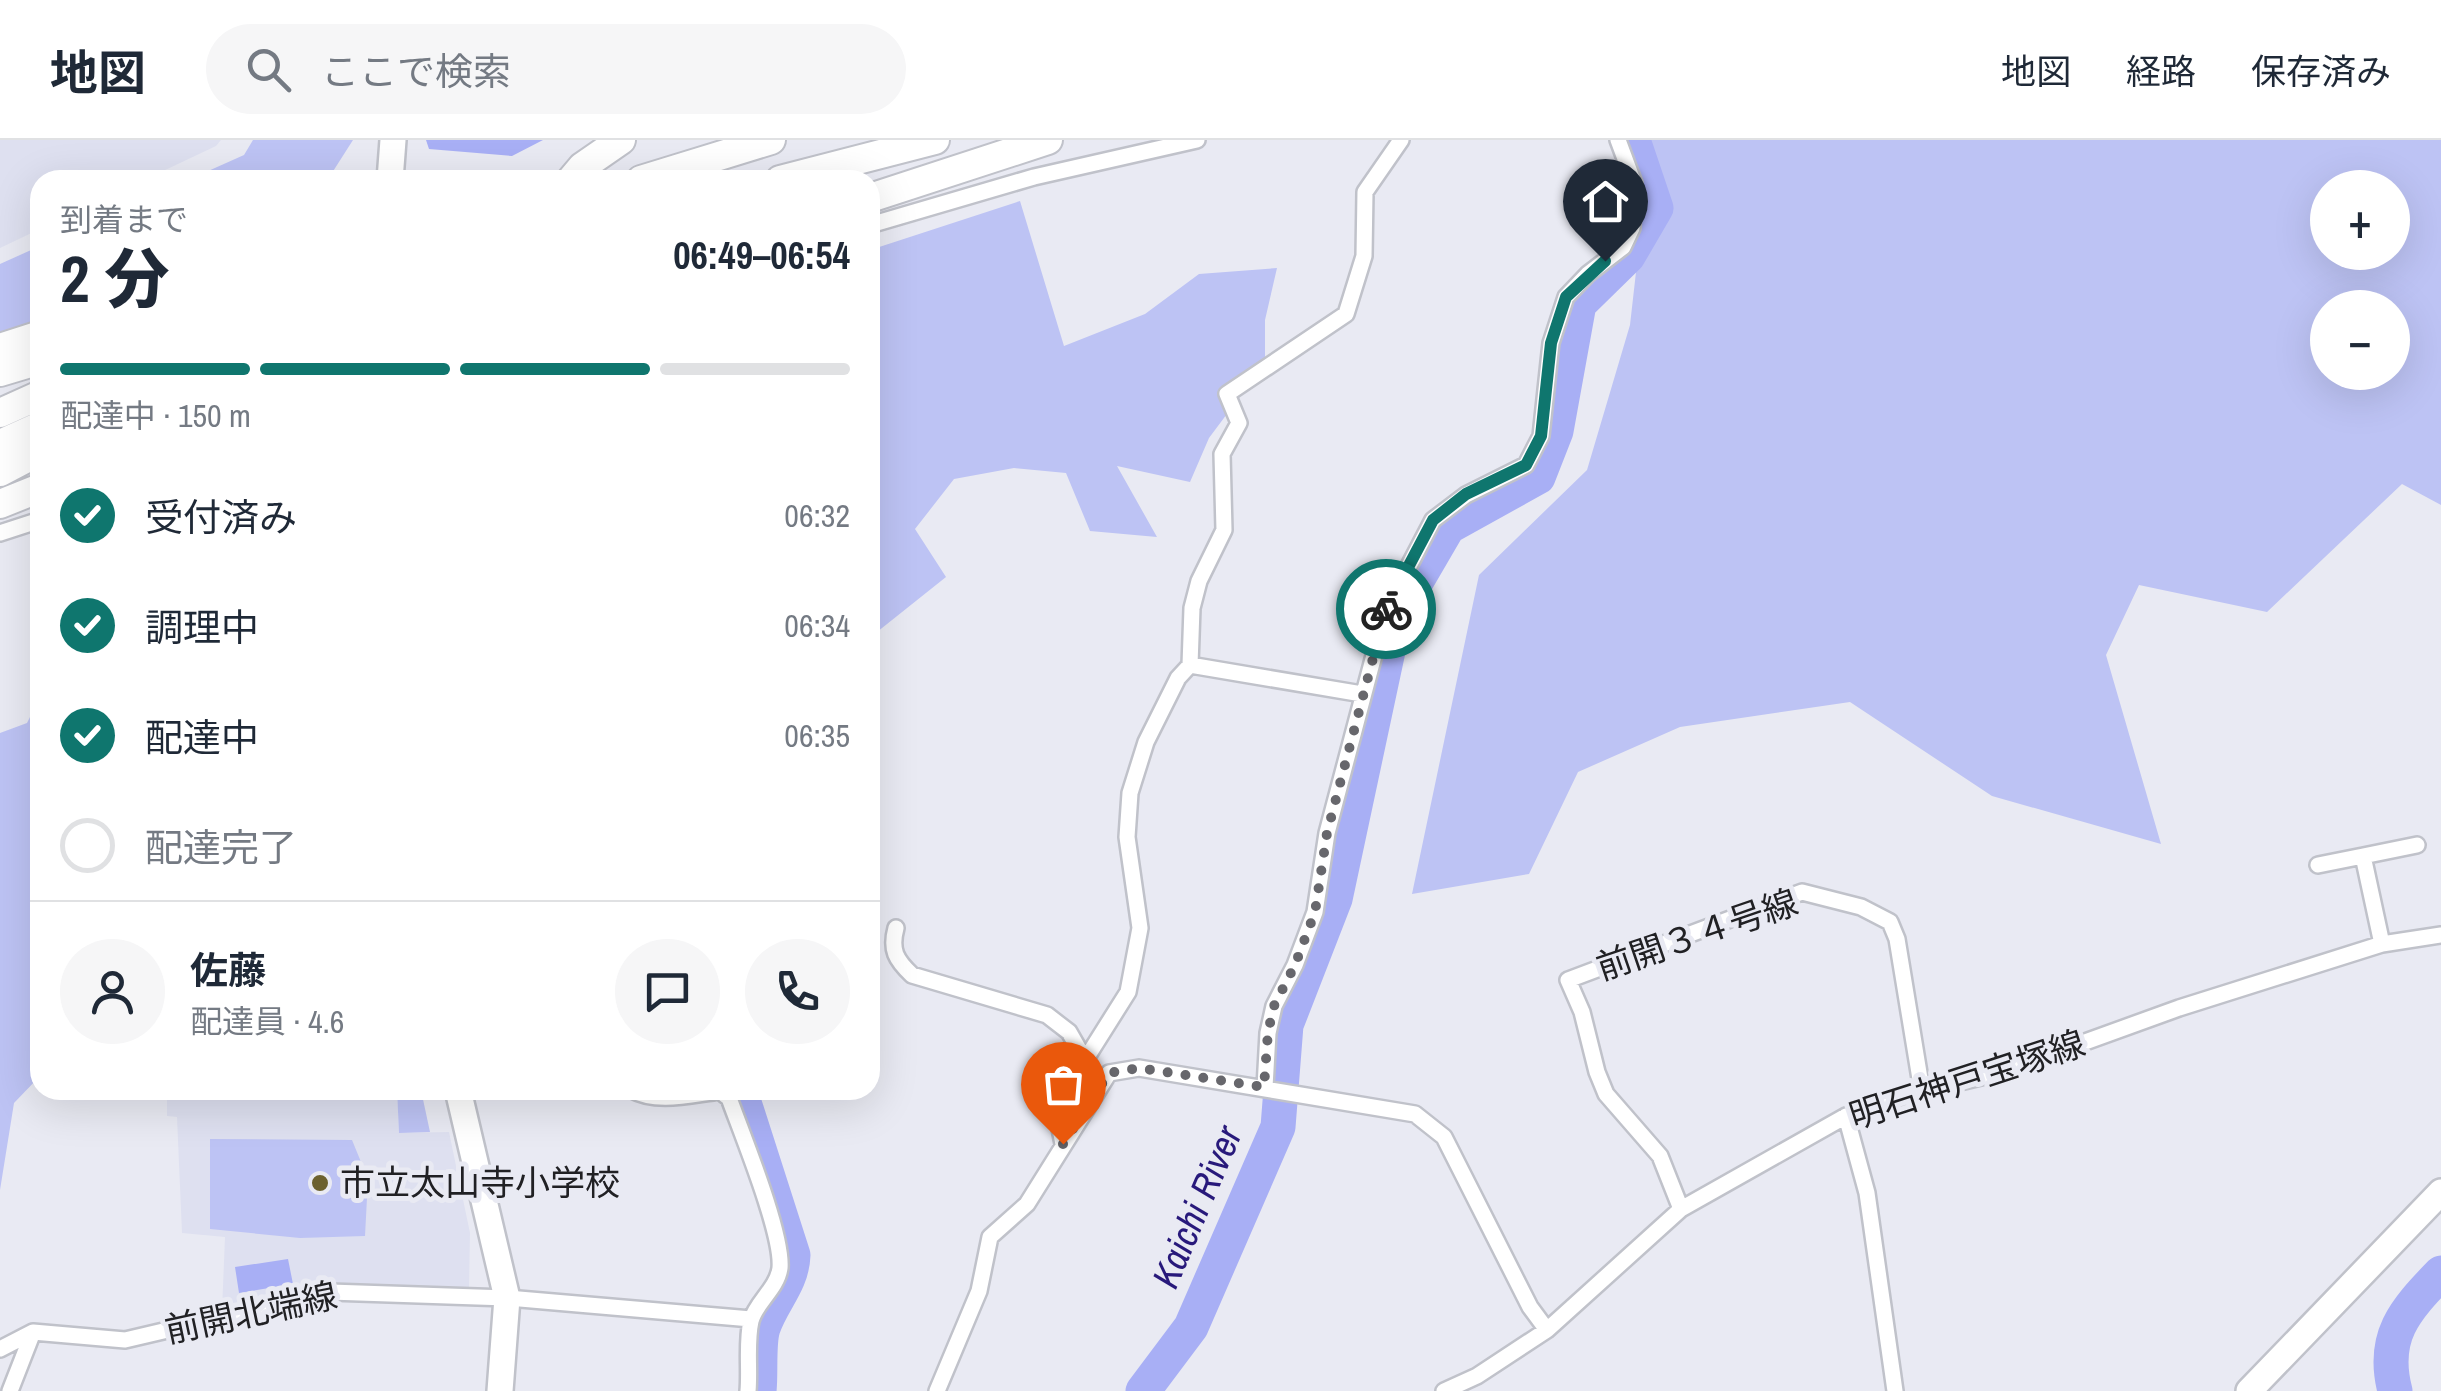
<!DOCTYPE html>
<html lang="ja">
<meta charset="utf-8">
<style>
body{margin:0;font-family:"Archivo Narrow","Noto Sans JP",sans-serif;background:#f6f6f7;color:#1f2937;height:100vh;display:flex;flex-direction:column;font-size:38px;white-space:nowrap}
*{box-sizing:border-box;margin:0}
p{font-size:32px;color:#747a83}
.icon{flex:none;width:55px;height:55px;fill:none;stroke:currentColor;stroke-width:2;stroke-linecap:round;stroke-linejoin:round}
.map{position:relative;flex:1;overflow:hidden}
.panel{position:absolute;left:30px;top:30px;width:850px;height:930px;display:flex;flex-direction:column;background:#fff;border-radius:30px;box-shadow:0 10px 40px #0002}
.panel>*{flex:none}
.fabs{position:absolute;left:2310px;top:30px;display:grid;gap:20px}
.fabs a{display:grid;place-items:center;width:100px;height:100px;border-radius:50%;background:#fff;box-shadow:0 10px 40px #0002;font-size:50px}
.pin{position:absolute;display:grid;place-items:center;width:85px;height:85px;color:#fff;margin:-102px -42px;border-radius:50% 50% 50% 0;rotate:-45deg;box-shadow:0 0 10px #0007}
.pin .icon{rotate:45deg}
.courier{position:absolute;display:grid;place-items:center;width:100px;height:100px;margin:-50px;border:8px solid #0f766e;border-radius:50%;background:#fff;color:#222;box-shadow:0 2px 12px #0007}
.overview em{font-style:normal;font-weight:800}
.overview div{display:flex;flex-direction:column-reverse}
.overview{display:flex;align-items:center;justify-content:space-between;height:170px;padding:0 30px}
h1{font-size:65px;font-weight:800;line-height:75px}
.bar{display:grid;grid-template-columns:repeat(4,1fr);gap:15px 10px;align-content:center;height:120px;padding:0 30px}
.bar i{height:12px;border-radius:8px;background:#e0e1e3}
.bar .active{background:#0f766e}
.bar p{grid-column:span 4}
.line{display:flex;align-items:center;gap:25px;padding:0 30px;border-top:2px solid #e0e1e3}
.line div{flex:1}
.round{display:grid;place-items:center;flex:none;width:105px;height:105px;border-radius:52px;background:#f6f6f7}
ol{padding:0 30px;list-style:none}
li{display:flex;align-items:center;gap:30px;height:110px}
li p{margin-inline-start:auto}
li .icon{padding:10px;border-radius:50%;background:#0f766e;color:#fff;stroke-width:4}
li:last-child{color:#747a83}
li i{width:55px;height:55px;border:5px solid #e0e1e3;border-radius:50%}
header{display:flex;align-items:center;gap:60px;box-sizing:border-box;height:140px;padding:0 50px;background:#fff;border-bottom:2px solid #e0e1e3}
header strong{font-size:48px}
nav{display:flex;gap:55px;margin-inline-start:auto;font-size:35px}
.search{width:700px;height:90px;background:#f6f6f7;display:flex;align-items:center;gap:25px;box-sizing:border-box;padding:0 35px;border-radius:55px;color:#747a83;font-size:38px}
.map>svg:first-child{display:block}
.built{fill:#dee0f0}
.green{fill:#bdc3f4;fill-rule:evenodd}
.water{fill:#a8aff5}
.lines{fill:none;stroke-linecap:round;stroke-linejoin:round}
.river{stroke:#a8aff5;stroke-width:35}
.street-casing{stroke:#c0c2ca;stroke-width:20}
.primary-casing{stroke:#c0c2ca;stroke-width:30}
.highway-casing{stroke:#c0c2ca;stroke-width:32}
.street{stroke:#fff;stroke-width:15}
.primary{stroke:#fff;stroke-width:25}
.highway{stroke:#fff;stroke-width:28}
.done{stroke:#67676c;stroke-width:10;stroke-dasharray:0 18}
.route{stroke:#0f766e;stroke-width:12}
.poi-dot{fill:#6c612e;stroke:#e9eaf3;stroke-width:4}
.labels{text-anchor:middle;stroke-width:10;stroke-linejoin:round;paint-order:stroke}
.street-label{font-size:35px;fill:#212124;stroke:#e9eaf3}
.poi-label{font-size:35px;fill:#212124;stroke:#e9eaf3;text-anchor:start}
.water-label{font-size:38px;font-style:italic;fill:#28197b;stroke:#e9eaf3}
</style>
<header>
<strong>地図</strong>
<div class="search"><svg class="icon" aria-label="search" viewBox="0 0 24 24"><circle cx="10" cy="10" r="6"/><path d="M15 15l6 6"/></svg>ここで検索</div>
<nav><a>地図</a><a>経路</a><a>保存済み</a></nav>
</header>
<div class="map">
<svg width="2441" height="1251" viewBox="0 0 2441 1251">
<rect width="100%" height="100%" fill="#e9eaf3"/>
<path class="built" d="M0 0H221L216 6 144 40H40V89L0 108Z
M167 950H397L399 993 449 992 470 1093 469 1148H319L222 1171 225 1097 182 1093 177 977 167 976Z"/>
<path class="green" d="M253 0H353L330 36 322 40H188L244 15Z
M1651 0H2441V365L2402 344 2267 472 2139 445 2106 515 2161 704 1992 656 1850 562 1680 587 1578 632 1529 734 1412 754 1479 435 1587 330 1630 185ZM2328 48H2392V112H2328ZM2328 168H2392V232H2328Z
M1020 61 1064 206 1145 174 1199 134 1277 128 1265 180V223L1209 298 1190 342 1117 326 1157 397 1090 391 1066 333 1014 328 954 339 915 389 946 437 877 492 870 483V110Z
M40 106V178L0 195V124Z
M40 557V612L35 615 40 620V936L14 963 0 1050V593L27 583Z
M397 950H421L430 992 399 993Z
M210 999 352 1000 368 1039 365 1096 300 1098 210 1089Z"/>
<path class="water" d="M426 0H543L512 16 429 9Z
M288 1119 293 1144 239 1153 235 1127Z"/>
<g class="lines">
<path class="river" d="M740 950 793 1115C792 1144 772 1161 763 1188 758 1203 761 1233 759 1251
M1143 1251 1191 1187 1278 987 1286 885 1335 759 1395 478 1448 387 1538 337 1556 291 1579 164 1628 116 1656 68 1633 0
M2395 1251C2381 1197 2404 1171 2441 1133"/>
<defs>
<path id="street" d="M870 85 1034 37 1197 0
M0 393 40 380
M1190 525 1362 554
M2318 725 2363 716
M896 788C890 810 896 820 912 835L1047 875 1069 892 1085 920
M2382 804 2363 716 2417 705
M1265 947 1268 893 1274 866 1295 825 1315 772 1327 693 1386 470 1433 380 1466 355 1526 325 1541 296 1551 203 1566 157 1588 134 1623 107 1632 88 1634 43 1618 0
M632 950C657 964 693 954 720 951L729 958C742 994 783 1094 780 1128 777 1149 756 1162 751 1181 746 1203 750 1229 748 1251
M1846 976 1867 1053 1895 1251
M1063 1004 1057 974 1082 925 1128 852 1140 788 1127 697 1130 653 1146 602 1178 538 1190 525 1192 468 1199 441 1224 390 1222 314 1239 283 1227 254 1346 174 1364 116 1365 52 1401 0
M1681 1069 1660 1016 1606 954 1597 932 1582 872 1568 840 1802 752 1861 767 1890 782 1897 799 1922 951
M0 1209 33 1192 125 1200 330 1152 507 1158 751 1179
M10 1251 33 1192
M937 1251 979 1151 990 1097 1027 1064 1109 933 1139 928 1415 974 1444 997 1530 1167 1547 1190
M1444 1251 1477 1236 1547 1190 1681 1069 1846 976 1922 951 2002 932 2179 868 2382 804 2441 795"/>
<path id="primary" d="M390 40 393 0
M458 950 507 1158 500 1251
M2249 1251 2441 1052"/>
<path id="highway" d="M571 40 582 27 621 0
M641 40 771 0
M780 40 935 0
M870 58 1048 0
M0 208 40 195
M0 232 40 220
M0 273 40 255
M0 304 40 286
M0 332 40 311
M0 364 40 348"/>
</defs>
<use href="#street" class="street-casing"/>
<use href="#primary" class="primary-casing"/>
<use href="#highway" class="highway-casing"/>
<use href="#street" class="street"/>
<use href="#primary" class="primary"/>
<use href="#highway" class="highway"/>
</g>
<g class="lines">
<path class="done" d="M1063 1004 1109 933 1139 928 1264 947 1268 892 1274 866 1295 825 1315 772 1327 693 1386 469"/>
<path class="route" d="M1386 469 1433 380 1466 354 1526 325 1541 296 1551 203 1566 157 1605 121"/>
</g>
<circle class="poi-dot" cx="320" cy="1043" r="10"/>
<g class="labels">
<g class="street-label">
<text transform="translate(1697 795) rotate(-19)" y="12">前開３４号線</text>
<text transform="translate(1967 940) rotate(-18)" y="12">明石神戸宝塚線</text>
<text transform="translate(251 1173) rotate(-12)" y="12">前開北端線</text>
</g>
<g class="poi-label">
<text x="340" y="1055">市立太山寺小学校</text>
</g>
<g class="water-label">
<text transform="translate(1197 1067) rotate(-67)" y="13">Kaichi River</text>
</g>
</g>
</svg>
<div class="fabs">
<a>+</a>
<a>−</a>
</div>
<div class="pin" style="left:1063px;top:1004px;background:#ea580c"><svg class="icon" aria-label="bag" viewBox="0 0 24 24"><path d="M5 8h14l-1 12H6zM9 8a3 3 0 0 1 6 0"/></svg></div>
<div class="pin" style="left:1605px;top:121px;background:#1f2937"><svg class="icon" aria-label="home" viewBox="0 0 24 24"><path d="M3 11l9-7 9 7M6 9v11h12V9"/></svg></div>
<div class="courier" style="left:1386px;top:469px"><svg class="icon" aria-label="bike" viewBox="0 0 24 24"><circle cx="6" cy="16" r="4"/><circle cx="18" cy="16" r="4"/><path d="M6 16l4-8h5l3 8M10 8l3 8H6M13 5h3"/></svg></div>
<section class="panel">
<div class="overview"><div><h1>2 分</h1><p>到着まで</p></div><em>06:49–06:54</em></div>
<div class="bar"><i class="active"></i><i class="active"></i><i class="active"></i><i></i><p>配達中 · 150 m</p></div>
<ol>
<li><svg class="icon" aria-label="check" viewBox="0 0 24 24"><path d="M5 12l5 5 9-10"/></svg>受付済み<p>06:32</p></li>
<li><svg class="icon" aria-label="check" viewBox="0 0 24 24"><path d="M5 12l5 5 9-10"/></svg>調理中<p>06:34</p></li>
<li><svg class="icon" aria-label="check" viewBox="0 0 24 24"><path d="M5 12l5 5 9-10"/></svg>配達中<p>06:35</p></li>
<li><i></i>配達完了</li>
</ol>
<div class="line" style="height:180px"><a class="round"><svg class="icon" aria-label="person" viewBox="0 0 24 24"><circle cx="12" cy="8" r="4"/><path d="M4 21q1-7 8-7t8 7"/></svg></a><div><b>佐藤</b><p>配達員 · 4.6</p></div><a class="round"><svg class="icon" aria-label="chat" viewBox="0 0 24 24"><path d="M4 5h16v11H9l-5 4z"/></svg></a><a class="round"><svg class="icon" aria-label="phone" viewBox="0 0 24 24"><path d="M5 4h4l2 5-3 2q2 4 5 5l2-3 5 2v4C11 20 4 13 5 4z"/></svg></a></div>
</section>
</div>
